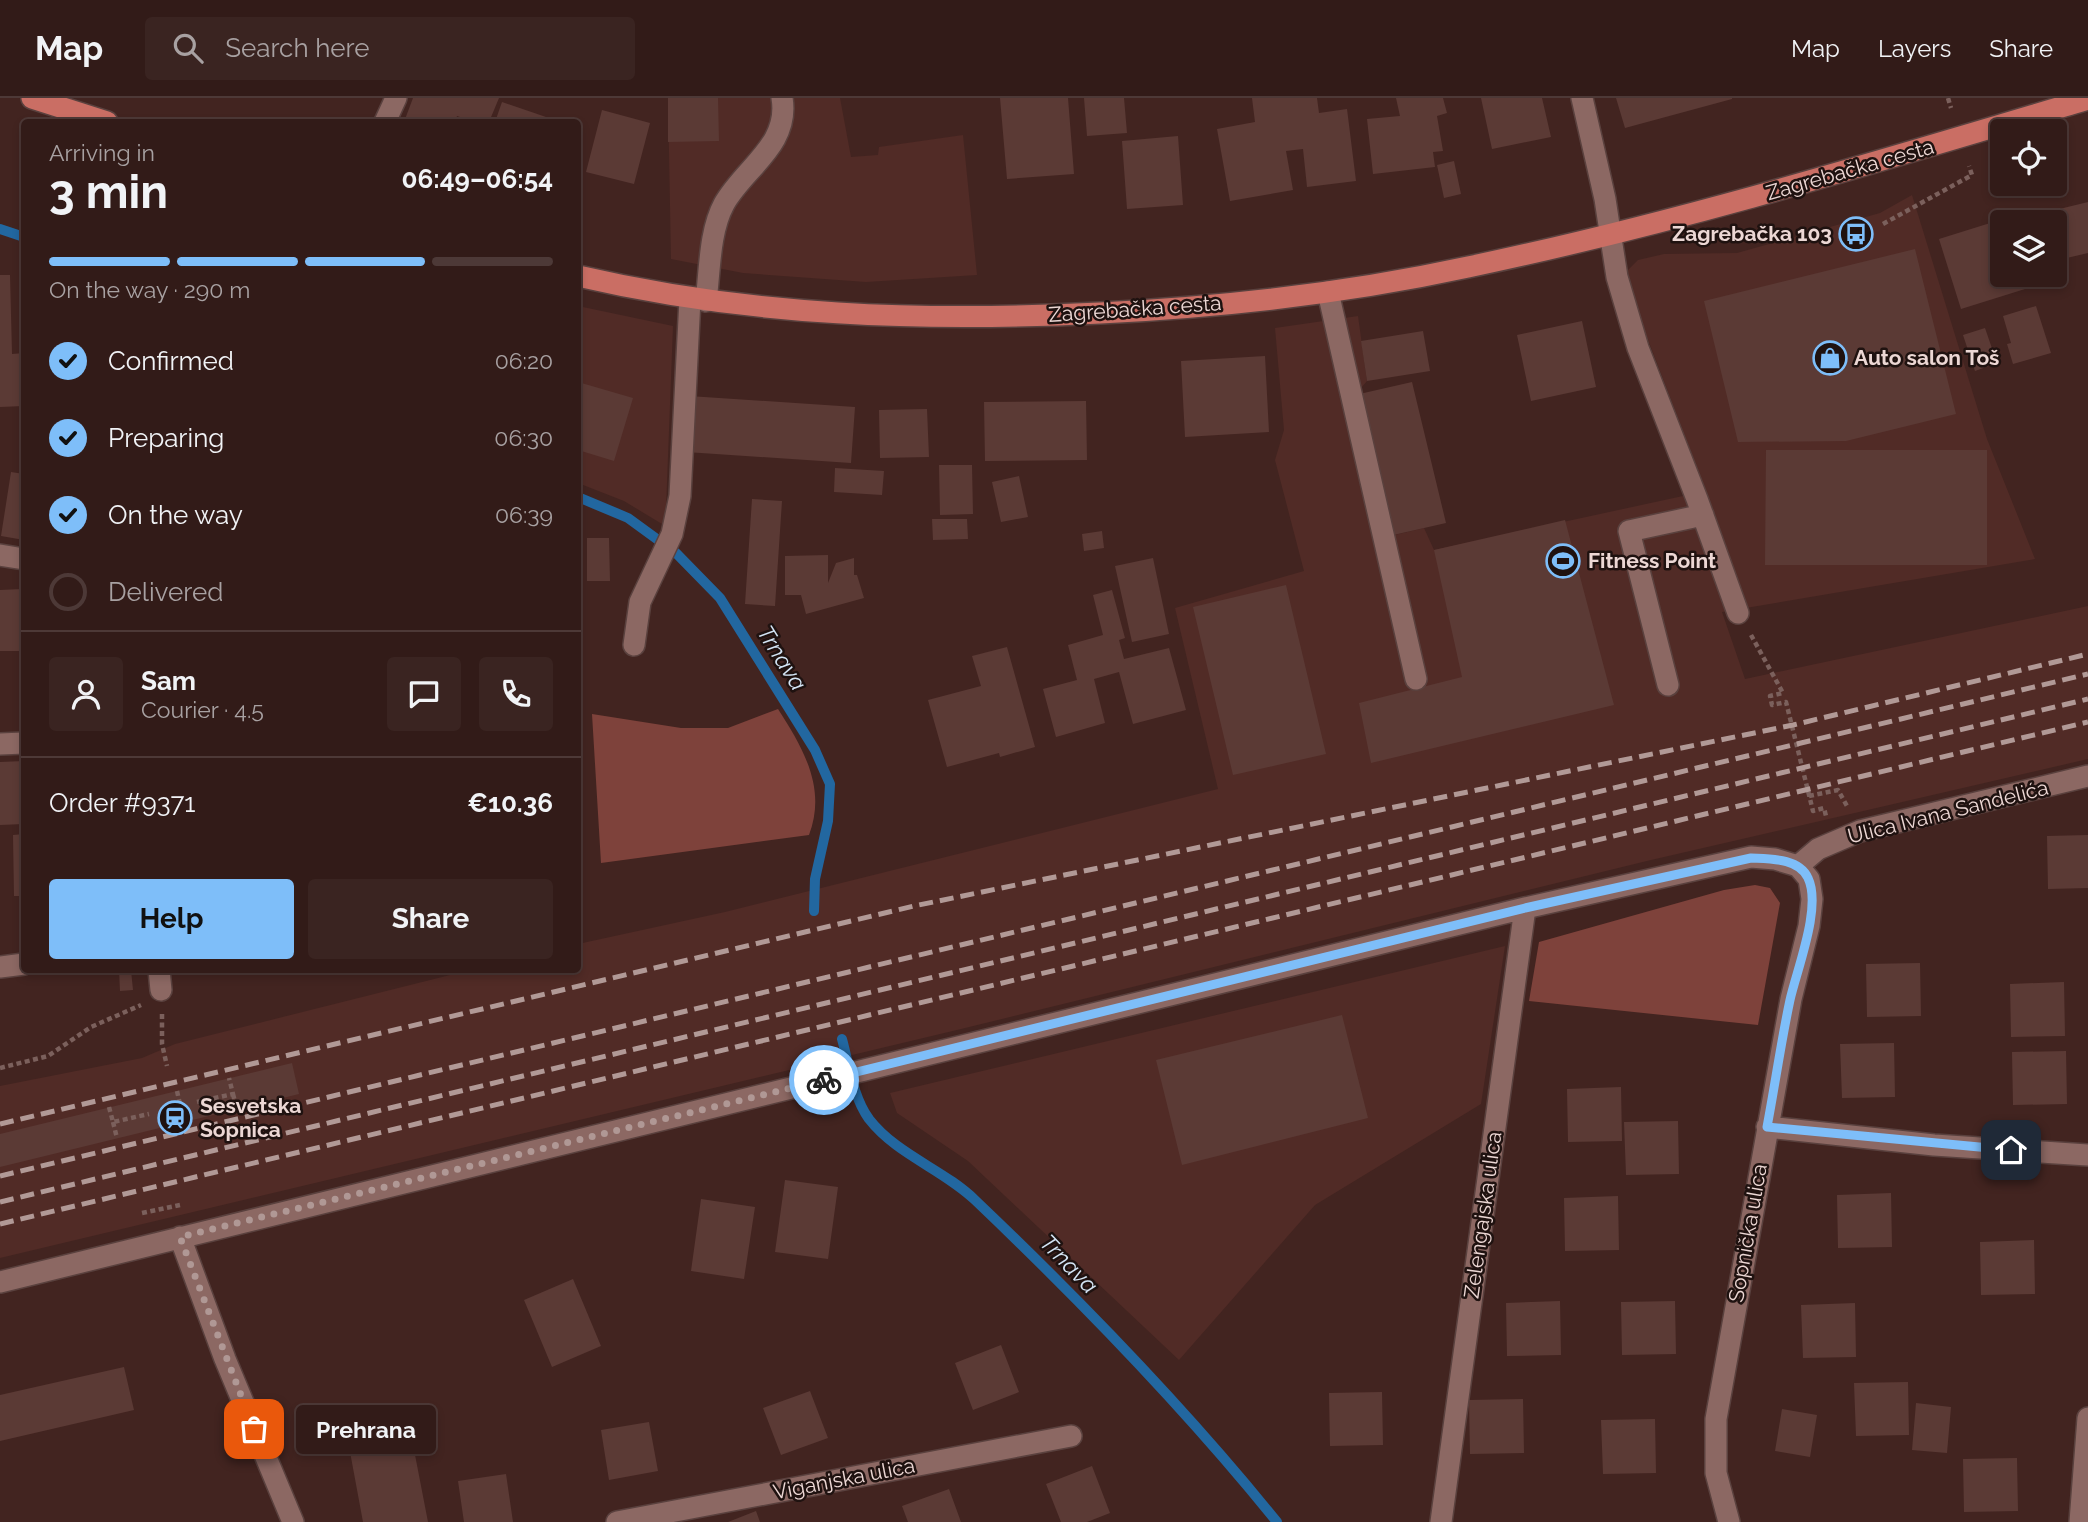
<!DOCTYPE html>
<meta charset="utf-8">
<style>
body{margin:0;font-family:Raleway,sans-serif;background:#3a2421;color:#f1f3f6;height:100vh;display:flex;flex-direction:column;font-size:26px;white-space:nowrap}
*{box-sizing:border-box;margin:0}
p{font-size:23px;color:#a8a1a2}
.icon{flex:none;width:38px;height:38px;fill:none;stroke:currentColor;stroke-width:2;stroke-linecap:round;stroke-linejoin:round}
.map{position:relative;flex:1;overflow:hidden}
.panel{position:absolute;left:21px;top:21px;width:560px;height:854px;display:flex;flex-direction:column;background:#321b18;border-radius:7px;box-shadow:0 4px 10px #0003,0 0 0 2px #4d3937}
.panel>*{flex:none}
.tools{position:absolute;left:1990px;top:21px;display:grid;gap:14px}
.tools a{display:grid;place-items:center;width:77px;height:77px;border-radius:7px;background:#321b18;box-shadow:0 4px 10px #0003,0 0 0 2px #4d3937;font-size:35px}
.pin{position:absolute;display:grid;place-items:center;width:60px;height:60px;color:#fff;margin:-30px;border-radius:14px;box-shadow:0 4px 10px #0006}
.courier{position:absolute;display:grid;place-items:center;width:70px;height:70px;margin:-35px;border:5px solid #7ebef9;border-radius:50%;background:#fff;color:#222;box-shadow:0 2px 9px #0007}
.bubble{position:absolute;height:49px;border-radius:7px;background:#321b18;box-shadow:0 4px 10px #0003,0 0 0 2px #4d3937;font-size:23px;font-weight:700;line-height:49px;text-align:center}
.summary em{font-style:normal;font-weight:700}
.summary div{display:flex;flex-direction:column-reverse}
.summary{display:flex;align-items:center;justify-content:space-between;height:119px;padding:0 28px}
h1{font-size:46px;font-weight:700;line-height:52px}
.bar{display:grid;grid-template-columns:repeat(4,1fr);gap:10px 7px;align-content:center;height:84px;padding:0 28px}
.bar i{height:9px;border-radius:5px;background:#4d3937}
.bar .current{background:#7ebef9}
.bar p{grid-column:span 4}
.line{display:flex;align-items:center;gap:18px;padding:0 28px;border-top:2px solid #4d3937}
.line div{flex:1}
.round{display:grid;place-items:center;flex:none;width:74px;height:74px;border-radius:7px;background:#3a2421}
ol{padding:0 28px;list-style:none}
li{display:flex;align-items:center;gap:21px;height:77px}
li p{margin-inline-start:auto}
li .icon{padding:7px;border-radius:50%;background:#7ebef9;color:#111;stroke-width:4}
li:last-child{color:#a8a1a2}
li i{width:38px;height:38px;border:4px solid #4d3937;border-radius:50%}
.action{display:flex;gap:14px;margin-top:auto;padding:14px 28px}
.action a{flex:1;height:80px;border-radius:7px;background:#7ebef9;color:#111;font-size:28px;font-weight:700;line-height:80px;text-align:center}
.action a+a{background:#3a2421;color:#f1f3f6}
header{display:flex;align-items:center;gap:42px;box-sizing:border-box;height:98px;padding:0 35px;background:#321b18;border-bottom:2px solid #4d3937}
header strong{font-size:33px}
nav{display:flex;gap:38px;margin-inline-start:auto;font-size:24px}
.search{width:490px;height:63px;background:#3a2421;display:flex;align-items:center;gap:18px;box-sizing:border-box;padding:0 24px;border-radius:7px;color:#a8a1a2;font-size:26px}
.map>svg:first-child{display:block}
.built{fill:#512b26}
.green{fill:#7e423b}
.lines{fill:none;stroke-linecap:round;stroke-linejoin:round}
.stream{stroke:#2267a0;stroke-width:10}
.building{fill:#5b3a35}
.minor-casing{stroke:#5a413e;stroke-width:24}
.major-casing{stroke:#5a413e;stroke-width:24}
.path{stroke:#7b605c;stroke-width:4.5;stroke-dasharray:5 3.5;stroke-linecap:butt}
.minor{stroke:#8c6863;stroke-width:21}
.major{stroke:#ca6e64;stroke-width:21}
.rail{stroke:#b19996;stroke-width:5;stroke-dasharray:14 7;stroke-linecap:butt}
.done{stroke:#b09895;stroke-width:7;stroke-dasharray:0 12.6}
.route{stroke:#7ebef9;stroke-width:9}
.labels{text-anchor:middle;stroke-width:5;stroke-linejoin:round;paint-order:stroke}
.street-label{font-size:21px;fill:#ecd7d4;stroke:#1f1210}
.poi-label{font-size:21px;font-weight:bold;fill:#ecd7d4;stroke:#1f1210;text-anchor:start}
.water-label{font-size:23px;font-style:italic;fill:#d4e5f5;stroke:#1f1210}
</style>
<header>
<strong>Map</strong>
<div class="search"><svg class="icon" aria-label="search" viewBox="0 0 24 24"><circle cx="10" cy="10" r="6"/><path d="M15 15l6 6"/></svg>Search here</div>
<nav><a>Map</a><a>Layers</a><a>Share</a></nav>
</header>
<div class="map">
<svg width="2088" height="1424" viewBox="0 0 2088 1424">
<rect width="100%" height="100%" fill="#422420"/>
<path class="built" d="M668 0H840L851 59 878 57 879 49 963 37 977 177 866 184 743 175 671 161Z
M1912 97 1987 341 2035 461 1722 514 1745 581 2088 508V661L1651 762 961 931 0 1160V988L142 960 175 946 470 872H578V846L725 814 1218 691 1175 510 1304 473 1275 362 1284 332 1275 230 1358 218 1367 283 1355 297 1390 438 1424 430 1434 452 1706 393 1627 187 1628 172 1638 162 1664 156 1737 155 1880 115Z
M578 208 673 228 666 411 662 426 624 403 578 385Z
M1505 848 1481 1006 1315 1107 1179 1262 968 1063 897 1015 890 995Z"/>
<path class="green" d="M778 611C803 650 827 690 809 737L601 765 592 616 681 630H728Z
M1755 787 1770 790 1780 805 1758 927 1529 903 1539 844 1724 792Z"/>
<g class="lines">
<path class="stream" d="M0 131 24 139
M578 399 628 420 676 455 720 500 815 652 830 686 828 723 815 781 814 813
M842 941C849 967 853 999 869 1021 897 1057 943 1071 975 1102 1081 1203 1185 1310 1277 1424"/>
</g>
<path class="building" d="M413 0H499L489 24H475L457 18 455 24H404Z
M668 0H718L719 43 668 44Z
M1000 0H1068L1074 76 1007 81Z
M1084 0H1124L1127 35 1087 38Z
M1252 0H1317L1319 15 1347 11 1356 83 1307 89 1303 51 1286 53 1293 92 1230 103 1217 31 1255 24Z
M1396 0H1443L1447 15 1437 18 1443 53 1433 54 1435 69 1373 76 1367 21 1400 18Z
M1481 0H1542L1551 39 1492 51Z
M1616 0H1732V1L1625 30Z
M502 4 546 19 544 24H495Z
M602 12 650 25 634 86 586 74Z
M1178 38 1183 107 1127 111 1122 43Z
M1454 63 1461 96 1444 100 1437 67Z
M2088 104V155L2054 163V124H2037L2035 117Z
M2003 121 2002 177H2020L2025 191 1961 211 1939 141Z
M1915 151 1956 316 1846 343 1738 344 1704 203Z
M0 177H10L12 256 24 255V308L0 309Z
M2036 208 2051 255 2013 266 2007 246 2011 245 2003 218Z
M1582 223 1596 289 1531 303 1517 237Z
M1985 230 1997 265 1975 273 1963 237Z
M1423 233 1430 273 1367 283 1361 243Z
M1265 258 1269 334 1185 339 1181 263Z
M578 284 633 300 614 363 578 352Z
M1412 284 1446 425 1389 438 1355 297Z
M689 298 855 309 851 365 686 354Z
M1086 303 1087 362 985 363 984 304Z
M927 311 929 359 880 360 879 312Z
M1766 352H1987V467H1765Z
M939 367H972L973 416 940 417Z
M835 370 884 373 882 397 834 394Z
M11 374 24 376V442L1 438Z
M1019 378 1028 419 1001 424 992 384Z
M752 401 782 403 775 508 745 506Z
M932 421H967L968 441 933 442Z
M1565 422 1614 607 1371 665 1359 605 1462 579 1434 452Z
M1102 433 1104 450 1084 453 1082 436Z
M587 440H609L610 483H587Z
M828 457V485L836 465 854 460V477H857L864 500 806 516 801 497H785V458Z
M1153 460 1169 536 1132 544 1115 468Z
M1286 487 1326 656 1233 677 1193 509Z
M22 491 24 553H0V492Z
M1112 492 1125 540 1119 542 1124 561 1169 550 1186 612 1133 626 1119 574 1094 581 1105 625 1056 639 1043 591 1077 582 1068 547 1103 537 1093 497Z
M1007 549 1035 649 1000 659 999 655 947 669 928 602 981 588 972 558Z
M24 663V726L0 727V664Z
M24 736V798H14L13 737Z
M2088 737V790L2048 791 2047 738Z
M1920 865 1921 918 1867 919 1866 866Z
M119 872H131L133 892 120 893Z
M2064 884 2065 938 2011 939 2010 886Z
M1342 917 1368 1020 1182 1067 1156 962Z
M1894 945 1895 999 1842 1000 1840 946Z
M2066 953 2067 1006 2013 1007 2012 954Z
M292 965 299 996 0 1069V1036Z
M1621 989 1622 1043 1568 1044 1567 991Z
M1678 1023 1679 1076 1626 1077 1624 1024Z
M785 1082 838 1089 828 1161 775 1154Z
M1891 1095 1892 1149 1838 1150 1837 1097Z
M1618 1098 1619 1152 1565 1153 1564 1100Z
M701 1101 755 1109 744 1181 691 1173Z
M2034 1142 2035 1196 1981 1197 1980 1144Z
M573 1181 601 1248 552 1269 524 1202Z
M1560 1203 1561 1257 1507 1258 1506 1205Z
M1675 1203 1676 1256 1622 1257 1621 1204Z
M1855 1205 1856 1259 1803 1260 1801 1207Z
M1001 1247 1019 1294 973 1312 955 1265Z
M124 1269 134 1312 0 1343V1297Z
M1908 1284 1909 1337 1856 1338 1854 1285Z
M810 1293 828 1340 781 1357 763 1310Z
M1382 1294 1383 1347 1330 1348 1329 1295Z
M1523 1301 1524 1355 1470 1356 1469 1302Z
M1916 1305 1951 1309 1947 1355 1912 1352Z
M1782 1311 1817 1317 1810 1359 1775 1353Z
M1655 1321 1656 1375 1603 1376 1601 1322Z
M649 1324 658 1373 609 1382 601 1332Z
M410 1331 428 1424H363L348 1343Z
M2017 1360 2018 1413 1964 1414 1963 1361Z
M1092 1368 1110 1415 1087 1424H1061L1046 1386Z
M506 1376 513 1424H464L458 1383Z
M949 1391 961 1424H908L902 1408Z
M756 1413 760 1424H728Z"/>
<g class="lines">
<defs>
<path id="minor" d="M1582 0 1605 101 1617 179 1638 250 1697 401 1738 515
M385 24 396 0
M1328 194 1416 581
M706 203C710 173 709 134 724 106 744 70 790 47 782 0
M0 457 24 461
M634 547 640 504 672 436 680 398 690 201
M1668 587 1629 433 1703 417
M0 646 24 645
M1798 768 1818 751 1860 733 2088 678
M0 869 24 866
M159 872 161 892
M1767 1029 1934 1047 2088 1057
M180 1139 225 1261 293 1424
M0 1184 1525 810 1751 759 1775 761 1798 768
M617 1424 1071 1338
M1441 1424 1525 810
M1729 1424 1716 1375V1321L1791 901 1809 828 1812 801 1809 781 1798 768
M2080 1424 2088 1320"/>
<path id="major" d="M32 0 107 24
M578 178C750 218 924 224 1100 215 1224 209 1348 195 1468 169 1678 125 1883 62 2088 1"/>
</defs>
<use href="#minor" class="minor-casing"/>
<use href="#major" class="major-casing"/>
<path class="path" d="M1948 0 1951 10
M1883 126 1972 77 1969 68
M1751 537 1783 595 1770 598 1772 607 1786 604 1813 713 1824 710 1826 718
M1809 698 1838 692 1847 708
M162 916V946L167 968
M0 970 48 958 91 929 141 907
M177 993 184 1024
M233 996 237 1012
M197 1004 233 996 229 980
M109 1009 113 1024 149 1016
M167 1012 181 1008
M113 1024 117 1040
M142 1115 180 1107"/>
<use href="#minor" class="minor"/>
<use href="#major" class="major"/>
<path class="rail" d="M0 1026 914 808 1793 627 2088 556
M0 1078 2088 576
M0 1104 2088 601
M0 1126 2088 624"/>
</g>
<g class="lines">
<path class="done" d="M254 1331 180 1139 824 982"/>
<path class="route" d="M824 982 1525 810 1751 760C1770 761 1799 760 1808 780 1822 809 1797 871 1790 902 1781 944 1775 987 1767 1029L2011 1052"/>
</g>
<defs>
<symbol id="bus-ring" viewBox="-11 -11 22 22"><circle r="9.5" fill="#1f1210" stroke="#7ebef9" stroke-width="1.5"/><path d="M-5-6H5V4H4V6H2V4H-2V6H-4V4H-5ZM-3.5-4V0h7V-4ZM-3.5 1.2v1.5H-2V1.2ZM2 1.2v1.5H3.5V1.2Z" fill="#7ebef9"/></symbol>
<symbol id="shop-ring" viewBox="-11 -11 22 22"><circle r="9.5" fill="#1f1210" stroke="#7ebef9" stroke-width="1.5"/><path d="M-5-2.5h2.3a2.7 3.5 0 0 1 5.4 0H5L5.5 6h-11ZM-1.5-2.5h3a1.5 2.3 0 0 0-3 0Z" fill="#7ebef9"/></symbol>
<symbol id="stadium-ring" viewBox="-11 -11 22 22"><circle r="9.5" fill="#1f1210" stroke="#7ebef9" stroke-width="1.5"/><path d="M0-5a6.5 5 0 1 0 0 10a6.5 5 0 1 0 0-10ZM-3.5-1.8h7v3.6h-7Z" fill="#7ebef9"/></symbol>
<symbol id="station-ring" viewBox="-11 -11 22 22"><circle r="9.5" fill="#1f1210" stroke="#7ebef9" stroke-width="1.5"/><path d="M-3-6H3Q5-6 5-4V2Q5 4 3 4L4.5 6H3L1.5 4h-3L-3 6H-4.5L-3 4Q-5 4-5 2V-4Q-5-6-3-6ZM-3.5-4v3h7v-3ZM-3.5 1v1.5H-2V1ZM2 1v1.5H3.5V1Z" fill="#7ebef9"/></symbol>
</defs>
<g fill-rule="evenodd">
<use href="#bus-ring" x="1837" y="117" width="38" height="38"/>
<use href="#shop-ring" x="1811" y="241" width="38" height="38"/>
<use href="#stadium-ring" x="1544" y="444" width="38" height="38"/>
<use href="#station-ring" x="156" y="1001" width="38" height="38"/>
</g>
<g class="labels">
<g class="street-label">
<text transform="translate(1850 72) rotate(-16)" y="7">Zagrebačka cesta</text>
<text transform="translate(1135 211) rotate(-4)" y="7">Zagrebačka cesta</text>
<text transform="translate(1948 714) rotate(-14)" y="7">Ulica Ivana Sandelića</text>
<text transform="translate(1483 1117) rotate(-82)" y="7">Zelengajska ulica</text>
<text transform="translate(1748 1135) rotate(-80)" y="7">Sopnička ulica</text>
<text transform="translate(844 1381) rotate(-11)" y="7">Viganjska ulica</text>
</g>
<g class="poi-label">
<text x="1832" y="143" text-anchor="end">Zagrebačka 103</text>
<text x="1854" y="267">Auto salon Toš</text>
<text x="1588" y="470">Fitness Point</text>
<text x="200" y="1015">Sesvetska<tspan x="200" dy="24">Sopnica</tspan></text>
</g>
<g class="water-label">
<text transform="translate(782 560) rotate(58)" y="8">Trnava</text>
<text transform="translate(1069 1166) rotate(46)" y="8">Trnava</text>
</g>
</g>
</svg>
<div class="tools">
<a><svg class="icon" aria-label="locate" viewBox="0 0 24 24"><circle cx="12" cy="12" r="6"/><path d="M12 2v4M12 18v4M2 12h4M18 12h4"/></svg></a>
<a><svg class="icon" aria-label="layers" viewBox="0 0 24 24"><path d="M12 4l9 5-9 5-9-5zM3 14l9 5 9-5"/></svg></a>
</div>
<div class="pin" style="left:254px;top:1331px;background:#ea580c"><svg class="icon" aria-label="bag" viewBox="0 0 24 24"><path d="M5 8h14l-1 12H6zM9 8a3 3 0 0 1 6 0"/></svg></div>
<div class="pin" style="left:2011px;top:1052px;background:#1f2937"><svg class="icon" aria-label="home" viewBox="0 0 24 24"><path d="M3 11l9-7 9 7M6 9v11h12V9"/></svg></div>
<div class="courier" style="left:824px;top:982px"><svg class="icon" aria-label="bike" viewBox="0 0 24 24"><circle cx="6" cy="16" r="4"/><circle cx="18" cy="16" r="4"/><path d="M6 16l4-8h5l3 8M10 8l3 8H6M13 5h3"/></svg></div>
<div class="bubble" style="left:296px;top:1307px;width:140px">Prehrana</div>
<section class="panel">
<div class="summary"><div><h1>3 min</h1><p>Arriving in</p></div><em>06:49–06:54</em></div>
<div class="bar"><i class="current"></i><i class="current"></i><i class="current"></i><i></i><p>On the way · 290 m</p></div>
<ol>
<li><svg class="icon" aria-label="check" viewBox="0 0 24 24"><path d="M5 12l5 5 9-10"/></svg>Confirmed<p>06:20</p></li>
<li><svg class="icon" aria-label="check" viewBox="0 0 24 24"><path d="M5 12l5 5 9-10"/></svg>Preparing<p>06:30</p></li>
<li><svg class="icon" aria-label="check" viewBox="0 0 24 24"><path d="M5 12l5 5 9-10"/></svg>On the way<p>06:39</p></li>
<li><i></i>Delivered</li>
</ol>
<div class="line" style="height:126px"><a class="round"><svg class="icon" aria-label="person" viewBox="0 0 24 24"><circle cx="12" cy="8" r="4"/><path d="M4 21q1-7 8-7t8 7"/></svg></a><div><b>Sam</b><p>Courier · 4.5</p></div><a class="round"><svg class="icon" aria-label="chat" viewBox="0 0 24 24"><path d="M4 5h16v11H9l-5 4z"/></svg></a><a class="round"><svg class="icon" aria-label="phone" viewBox="0 0 24 24"><path d="M5 4h4l2 5-3 2q2 4 5 5l2-3 5 2v4C11 20 4 13 5 4z"/></svg></a></div>
<div class="line" style="height:91px"><div>Order #9371</div><b>€10.36</b></div>
<div class="action"><a>Help</a><a>Share</a></div>
</section>
</div>
